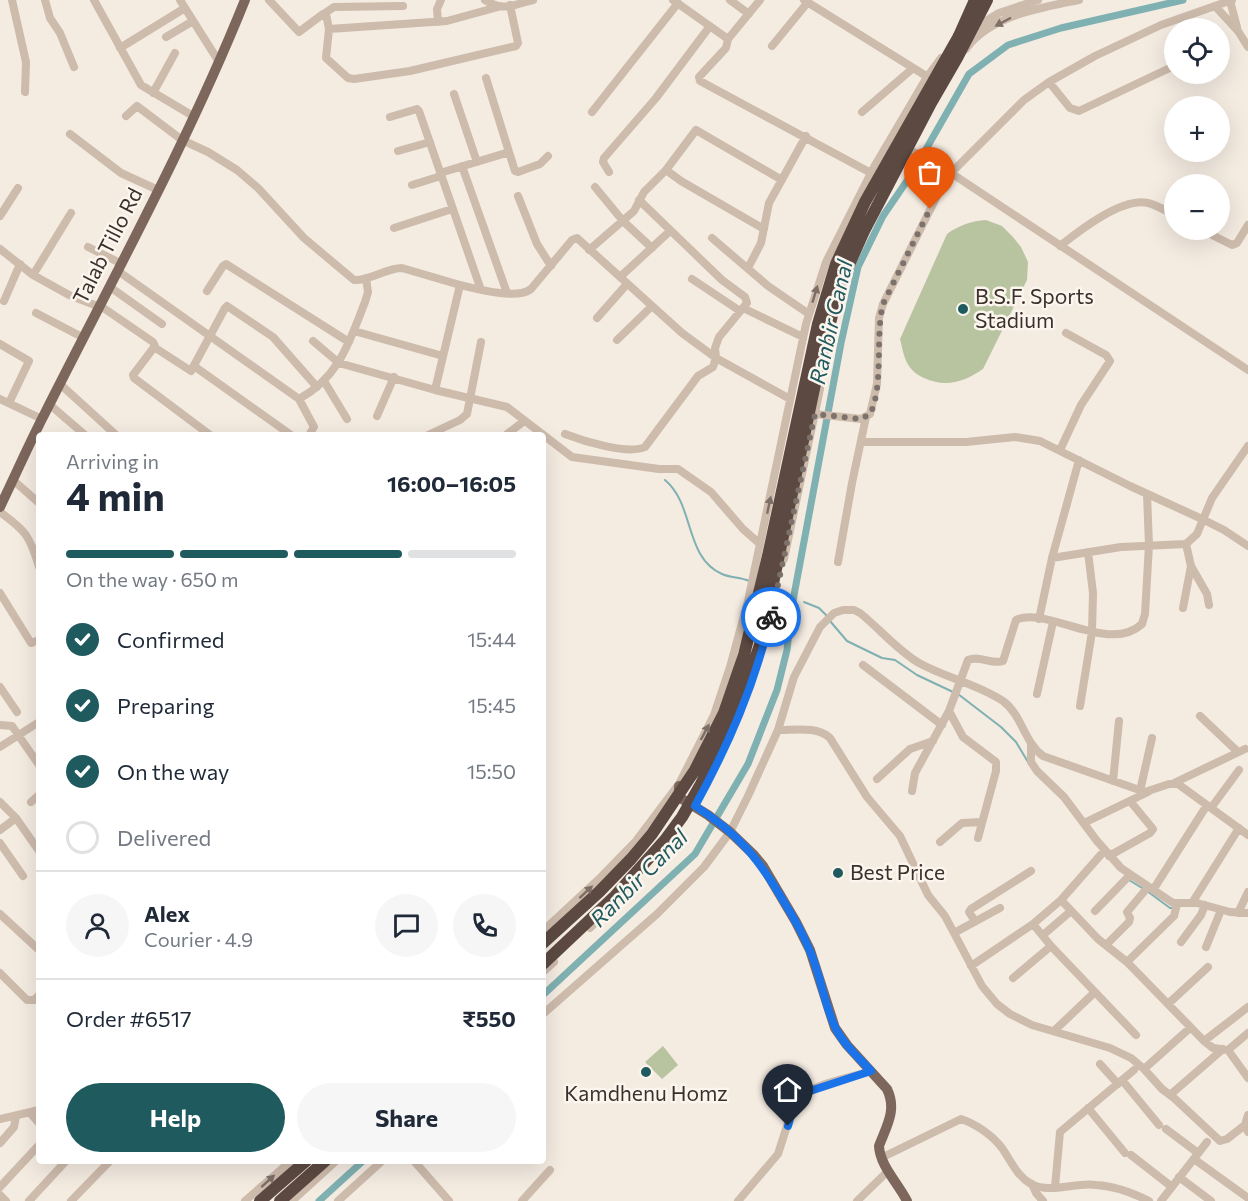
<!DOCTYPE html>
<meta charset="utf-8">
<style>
body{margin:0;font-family:Commissioner,sans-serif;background:#f6f6f7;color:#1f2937;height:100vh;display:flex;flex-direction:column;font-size:22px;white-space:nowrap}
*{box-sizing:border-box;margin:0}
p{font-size:20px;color:#747a83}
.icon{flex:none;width:33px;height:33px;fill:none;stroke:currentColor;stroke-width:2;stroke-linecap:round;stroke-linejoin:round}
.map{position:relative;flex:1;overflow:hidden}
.details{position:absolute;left:36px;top:432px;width:510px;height:732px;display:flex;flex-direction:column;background:#fff;border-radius:6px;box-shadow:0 6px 24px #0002}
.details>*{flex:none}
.buttons{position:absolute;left:1164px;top:18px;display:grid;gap:12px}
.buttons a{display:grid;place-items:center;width:66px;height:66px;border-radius:50%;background:#fff;box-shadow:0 6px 24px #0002;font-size:30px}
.pin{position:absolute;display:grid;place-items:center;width:51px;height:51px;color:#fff;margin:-62px -26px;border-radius:50% 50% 50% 0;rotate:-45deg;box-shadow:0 0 6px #0007}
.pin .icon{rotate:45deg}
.courier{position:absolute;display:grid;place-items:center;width:60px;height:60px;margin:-30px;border:4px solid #1a73e8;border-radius:50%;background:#fff;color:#222;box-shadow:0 2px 8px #0007}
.summary em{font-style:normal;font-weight:700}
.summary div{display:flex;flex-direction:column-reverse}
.summary{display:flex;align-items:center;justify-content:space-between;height:102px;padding:0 30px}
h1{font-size:39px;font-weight:700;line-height:45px}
.bar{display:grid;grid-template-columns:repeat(4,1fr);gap:9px 6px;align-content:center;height:72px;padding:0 30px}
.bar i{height:8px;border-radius:4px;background:#e0e1e3}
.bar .selected{background:#1f5a5e}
.bar p{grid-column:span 4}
.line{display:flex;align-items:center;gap:15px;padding:0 30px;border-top:2px solid #e0e1e3}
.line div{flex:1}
.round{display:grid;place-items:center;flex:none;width:63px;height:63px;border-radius:32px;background:#f6f6f7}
ol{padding:0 30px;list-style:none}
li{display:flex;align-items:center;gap:18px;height:66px}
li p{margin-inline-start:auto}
li .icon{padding:6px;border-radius:50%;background:#1f5a5e;color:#fff;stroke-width:4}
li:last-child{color:#747a83}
li i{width:33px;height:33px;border:3px solid #e0e1e3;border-radius:50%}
.primary-button{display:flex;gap:12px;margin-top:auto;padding:12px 30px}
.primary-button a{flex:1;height:69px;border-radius:36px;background:#1f5a5e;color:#fff;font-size:24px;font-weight:700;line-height:69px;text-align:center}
.primary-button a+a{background:#f6f6f7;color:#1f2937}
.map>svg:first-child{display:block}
.green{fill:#b8c4a0}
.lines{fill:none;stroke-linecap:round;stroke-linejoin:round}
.stream{stroke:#7fb0b2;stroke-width:2}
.canal{stroke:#7fb0b2;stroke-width:7}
.minor{stroke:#cdbbac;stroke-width:8}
.major{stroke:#7d675c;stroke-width:10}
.highway{stroke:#5c4a42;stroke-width:12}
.highway-bridge{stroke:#5c4a42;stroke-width:12}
.oneway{fill:#7d6f65}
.done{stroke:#7c716b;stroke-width:6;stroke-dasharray:0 10.8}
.route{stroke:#1a73e8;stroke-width:8}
.poi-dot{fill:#1f5a5e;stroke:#fbf5ee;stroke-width:2}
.labels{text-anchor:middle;stroke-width:5;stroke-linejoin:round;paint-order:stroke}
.street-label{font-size:21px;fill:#3b302b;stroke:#fbf5ee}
.poi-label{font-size:21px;fill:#3b302b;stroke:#fbf5ee;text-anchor:start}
.water-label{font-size:22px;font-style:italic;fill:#1f5a5e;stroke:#fbf5ee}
</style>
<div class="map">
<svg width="1248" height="1201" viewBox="0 0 1248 1201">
<rect width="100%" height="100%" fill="#f4ebe1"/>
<path class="green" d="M986 220 1002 226 1012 236 1021 247 1028 262 1027 280 983 369C964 382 946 388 924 378 919 376 912 371 909 366 904 359 902 347 900 339L947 234C959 225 972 221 986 220Z
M663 1046 678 1065 662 1079 645 1062Z"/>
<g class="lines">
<path class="stream" d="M665 480C695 505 684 557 722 574 731 578 741 577 749 581
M804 602 819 608 827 616
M830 621 847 641 882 658 895 660 917 675 953 692
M958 694 1001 727 1016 742 1028 762
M1129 880 1142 888
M1147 891 1170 908H1174"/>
<path class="canal" d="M543 995 695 854 748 764 777 690 787 650 792 606 841 343 858 267 883 216 913 172 969 74 1008 45 1061 28 1183 0
M319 1201 363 1161"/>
<path class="minor" d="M12 0 26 62 25 92
M45 0 50 18 60 33 74 67
M94 0 141 85 193 116
M180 0 219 62
M269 0 299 32 323 14H326L329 29 326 58 348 78 354 79 410 71 516 46 518 43 510 5
M485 0C504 12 512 5 533 0
M673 0 728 39 760 0
M730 0 749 14
M804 0 931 79
M1230 1 1237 27
M1215 6 1238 31 1248 47
M325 13 334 7 403 6
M438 22 437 9 441 0
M329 29 447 21 498 7
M973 29 999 13 1038 0
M166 37 193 21
M728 39 726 48 699 77 700 81 871 173
M772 46 808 2
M120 48 185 8
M966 49C989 16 1042 7 1079 0
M486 78 509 152
M1049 82 1070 108 1079 111 1174 66
M153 93 175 53
M454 94 477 162
M592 112 678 3
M862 112 912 69
M126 116 137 106 182 140 208 152 237 170 258 188 304 238 354 280C370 281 386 268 402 268L460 285 435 390
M390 117 417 109 419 111 481 290
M70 134 121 173 158 190
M398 151 430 142
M912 151 951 173 1248 370
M462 166 507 293
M666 170 681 181 764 229
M609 172 603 162 604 158 656 98 710 26
M440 173 509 152 515 171 518 172 540 164 548 156
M412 185 441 176
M595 187 623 221 652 248
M518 196 537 244 551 266
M0 216 18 188
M394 228 452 209
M1202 230 1232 245 1237 243 1248 225
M712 238 768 286 809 314
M1060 246C1079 231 1122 197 1148 203 1157 205 1166 211 1174 215
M88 247 122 264
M0 249 33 275 69 295 105 309 153 342 155 346 133 375 134 378 210 435
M589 250 634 211 644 192 666 170 696 130 782 180
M748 268 761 243 769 203 806 136
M118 271 299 399C339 377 349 343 365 302L368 292 366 278
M33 275 71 213
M620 277 670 231
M692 279 740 311
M460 285C477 289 517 300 531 289L572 240 577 238 682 333 716 358 790 399
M110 287 162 324
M207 291 223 266 226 264 349 342
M4 301 20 264
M743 308 803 337
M36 313 84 338
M597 318 627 284
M354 331 443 356
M617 340 652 306
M313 341 339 363 435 390 507 407 572 457 659 469H678L711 492 743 529 760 544
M0 344 29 361 9 403
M154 347 191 371 225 308 227 306 273 337 317 387
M194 366 291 435
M324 381 347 419
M60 384 116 435
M0 399 42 419
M299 399 314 427 309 435
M49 404 85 435
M815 414 861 419 870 414 877 384 879 318 883 304 941 188 951 173 1024 100 1049 82 1095 56 1161 25 1232 0
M377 416 394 377
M565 434C583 441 628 455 645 447L698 376 713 367 716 358 715 348 719 337 747 303 745 297 722 280 639 200
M428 435 460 420 467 414 481 342
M506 435 524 421
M861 442H966L1015 437 1040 441 1130 486 1202 519 1224 530 1248 546
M1060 450 1081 405 1110 361 1106 355 1066 333
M13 480 39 503
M0 512C26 531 30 536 39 567
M1186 544 1191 566 1207 594 1209 605
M1052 558 1121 547 1186 544 1197 534 1212 498 1248 446
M784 559 820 389
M838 562 852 483 866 417
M0 593 31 643 39 640
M1183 608 1191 566
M1039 619 1052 558 1079 460
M863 665 942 725
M0 687 17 712
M1037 694 1053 622
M1080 706 1092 632 1093 593 1088 552
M949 711 963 737 996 762V771L978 838
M1200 716 1238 752
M0 725 12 726 39 765
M778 730C795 730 818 726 830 738L867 797 900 836 928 895 945 916 982 986 997 1004 1010 1014 1032 1025 1110 1048 1131 1058 1144 1069 1162 1089 1174 1098 1220 1141 1227 1139 1245 1125
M1031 744V762L1037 771 1064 797 1097 841 1121 868 1173 903H1197L1230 912 1248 913
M0 747 39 722
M877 779 910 749 933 741
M1113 781 1119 721
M1174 783 1245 749
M912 791 915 773 949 711 968 660C980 655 992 665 1003 661L1016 620C1045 605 1109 655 1142 624L1145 614 1149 545 1147 494
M1140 791 1152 738
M0 802 16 818 39 851
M31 802 39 795
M1211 808 1239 770
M1084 823 1148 792
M0 830 16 818
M940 842 962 823 982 822
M0 843 23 876
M1109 856 1150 833 1153 829 1130 801
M1153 890 1207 805
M1061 900 1098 939 1127 962 1204 1041 1213 1048 1228 1050 1248 1078
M1192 903 1239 828
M1095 911 1130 875
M1238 913 1248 892
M0 914 39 950
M975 921 969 912 971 909 1031 871
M1033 924 1051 946 1136 1035
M590 928 621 897
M543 931 599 879 636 841 679 784 714 715 730 667 748 601 806 324 826 262 874 167 927 77 941 58
M954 933 1000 908
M1043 935 1071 911
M1181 942 1201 915 1205 905
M1106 945 1129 922 1130 918 1127 912 1148 887
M1206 947 1221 910
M1127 962 1174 916 1177 904
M971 966 1033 924 1061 900 1105 850
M543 972 554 962
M0 973 27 1000H34L39 995
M1013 978 1051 946
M1168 1004 1208 967
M543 1014 657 914 704 867 730 832 748 796 778 730 794 677 820 627 834 613 843 610H854L860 613C880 629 897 650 919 663 946 678 978 684 1003 701 1022 715 1024 742 1043 756L1145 792 1169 784H1178L1248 835
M1054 1031 1095 992
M1204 1041 1248 1007
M1228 1050 1248 1033
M1100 1064 1118 1084
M1144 1069 1190 1028
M1122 1080 1159 1125
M1170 1095 1223 1049
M1088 1108 1125 1153
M30 1113 39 1123
M1248 1115 1245 1125 1248 1132
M0 1119 39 1110
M1166 1129 1198 1153
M0 1143 14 1127 16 1116
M1131 1155 1172 1187
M881 1158 961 1119C976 1124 992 1135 1002 1148 1011 1161 1017 1176 1031 1184 1050 1194 1076 1182 1096 1185 1114 1186 1133 1193 1149 1201
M1194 1159 1248 1198
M414 1161 449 1201
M1179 1177 1211 1201
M1032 1184 1036 1193 1043 1201
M0 1187 39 1145
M1055 1187 1060 1132 1134 1070
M0 1195 6 1201
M29 1201 66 1161
M71 1201 110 1161
M245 1201 291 1161
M292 1201 336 1161
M338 1201 382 1161
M522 1201 550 1170
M738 1201 778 1154 795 1101C810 1084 849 1078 871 1071
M857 1201 888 1171
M1161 1201 1207 1142"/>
<path class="major" d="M0 507C15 476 29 444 45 413 114 276 188 142 245 0
M679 786V795L682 799 708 815 730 832 753 854 763 866 796 922 810 950 835 1028 847 1045 887 1089C897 1110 887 1125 879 1146 880 1166 898 1183 907 1201"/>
<path class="highway" d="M959 36 975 0
M260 1201 306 1161
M280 1201 325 1161"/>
<path class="highway-bridge" d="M543 943 599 892 631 859 652 834 695 770 724 713 744 655 768 556 818 324 836 264 865 202 959 36
M543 964 615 896 665 840 682 817 701 784 736 714 760 645 815 384 839 287 864 231 931 103 957 58 987 0"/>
</g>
<defs><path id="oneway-solid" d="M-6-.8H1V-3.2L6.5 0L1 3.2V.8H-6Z" transform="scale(1.5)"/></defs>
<g class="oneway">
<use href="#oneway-solid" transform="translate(1003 22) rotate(152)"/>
<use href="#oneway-solid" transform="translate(815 294) rotate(-73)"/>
<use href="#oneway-solid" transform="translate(769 505) rotate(-78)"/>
<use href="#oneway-solid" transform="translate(705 732) rotate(-62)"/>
<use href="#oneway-solid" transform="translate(586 892) rotate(-43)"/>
<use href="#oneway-solid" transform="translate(268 1181) rotate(-42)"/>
</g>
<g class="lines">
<path class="done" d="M771 617 815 414 861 419 870 414C884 388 875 335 883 304L930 209"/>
<path class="route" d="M771 617C754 686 729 744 695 806 739 834 758 858 784 902 794 918 803 934 810 951 821 976 824 1005 836 1029 844 1045 859 1058 871 1071L804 1093 795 1101 788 1126"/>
</g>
<g class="poi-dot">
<circle cx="963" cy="309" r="6"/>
<circle cx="838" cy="873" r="6"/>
<circle cx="646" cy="1072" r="6"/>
</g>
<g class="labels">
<g class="street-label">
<text transform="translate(108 246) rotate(-63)" y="7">Talab Tillo Rd</text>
</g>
<g class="poi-label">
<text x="975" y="304">B.S.F. Sports<tspan x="975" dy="24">Stadium</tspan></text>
<text x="850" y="880">Best Price</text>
<text x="646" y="1101" text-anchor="middle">Kamdhenu Homz</text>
</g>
<g class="water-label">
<text transform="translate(831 322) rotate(-77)" y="8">Ranbir Canal</text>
<text transform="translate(639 878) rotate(-45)" y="8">Ranbir Canal</text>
</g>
</g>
</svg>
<div class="buttons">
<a><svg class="icon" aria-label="locate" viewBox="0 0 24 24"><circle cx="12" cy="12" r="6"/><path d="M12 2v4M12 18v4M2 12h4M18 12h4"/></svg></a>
<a>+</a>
<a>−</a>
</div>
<div class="pin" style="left:930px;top:209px;background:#ea580c"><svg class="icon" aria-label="bag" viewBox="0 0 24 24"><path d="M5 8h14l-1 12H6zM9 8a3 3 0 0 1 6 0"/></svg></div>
<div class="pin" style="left:788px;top:1126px;background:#1f2937"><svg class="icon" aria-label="home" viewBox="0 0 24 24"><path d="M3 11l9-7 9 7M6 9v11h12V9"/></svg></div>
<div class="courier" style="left:771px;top:617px"><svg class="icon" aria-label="bike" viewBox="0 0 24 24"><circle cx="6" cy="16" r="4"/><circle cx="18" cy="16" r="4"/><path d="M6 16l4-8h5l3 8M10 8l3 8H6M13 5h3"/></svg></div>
<section class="details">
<div class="summary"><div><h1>4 min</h1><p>Arriving in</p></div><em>16:00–16:05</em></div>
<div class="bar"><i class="selected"></i><i class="selected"></i><i class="selected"></i><i></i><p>On the way · 650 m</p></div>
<ol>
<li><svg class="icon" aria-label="check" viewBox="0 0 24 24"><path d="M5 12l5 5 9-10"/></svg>Confirmed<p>15:44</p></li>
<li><svg class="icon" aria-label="check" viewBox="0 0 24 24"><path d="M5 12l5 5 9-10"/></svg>Preparing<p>15:45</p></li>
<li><svg class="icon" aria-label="check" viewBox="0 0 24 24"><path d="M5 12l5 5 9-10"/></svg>On the way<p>15:50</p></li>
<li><i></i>Delivered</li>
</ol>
<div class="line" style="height:108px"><a class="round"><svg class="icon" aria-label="person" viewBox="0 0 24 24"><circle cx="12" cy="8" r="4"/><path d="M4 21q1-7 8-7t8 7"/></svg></a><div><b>Alex</b><p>Courier · 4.9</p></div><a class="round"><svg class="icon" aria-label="chat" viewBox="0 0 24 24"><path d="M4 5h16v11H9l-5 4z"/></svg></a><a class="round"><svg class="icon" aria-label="phone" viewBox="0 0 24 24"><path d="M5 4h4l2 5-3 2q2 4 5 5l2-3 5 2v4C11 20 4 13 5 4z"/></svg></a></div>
<div class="line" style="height:78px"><div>Order #6517</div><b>₹550</b></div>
<div class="primary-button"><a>Help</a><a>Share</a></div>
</section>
</div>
